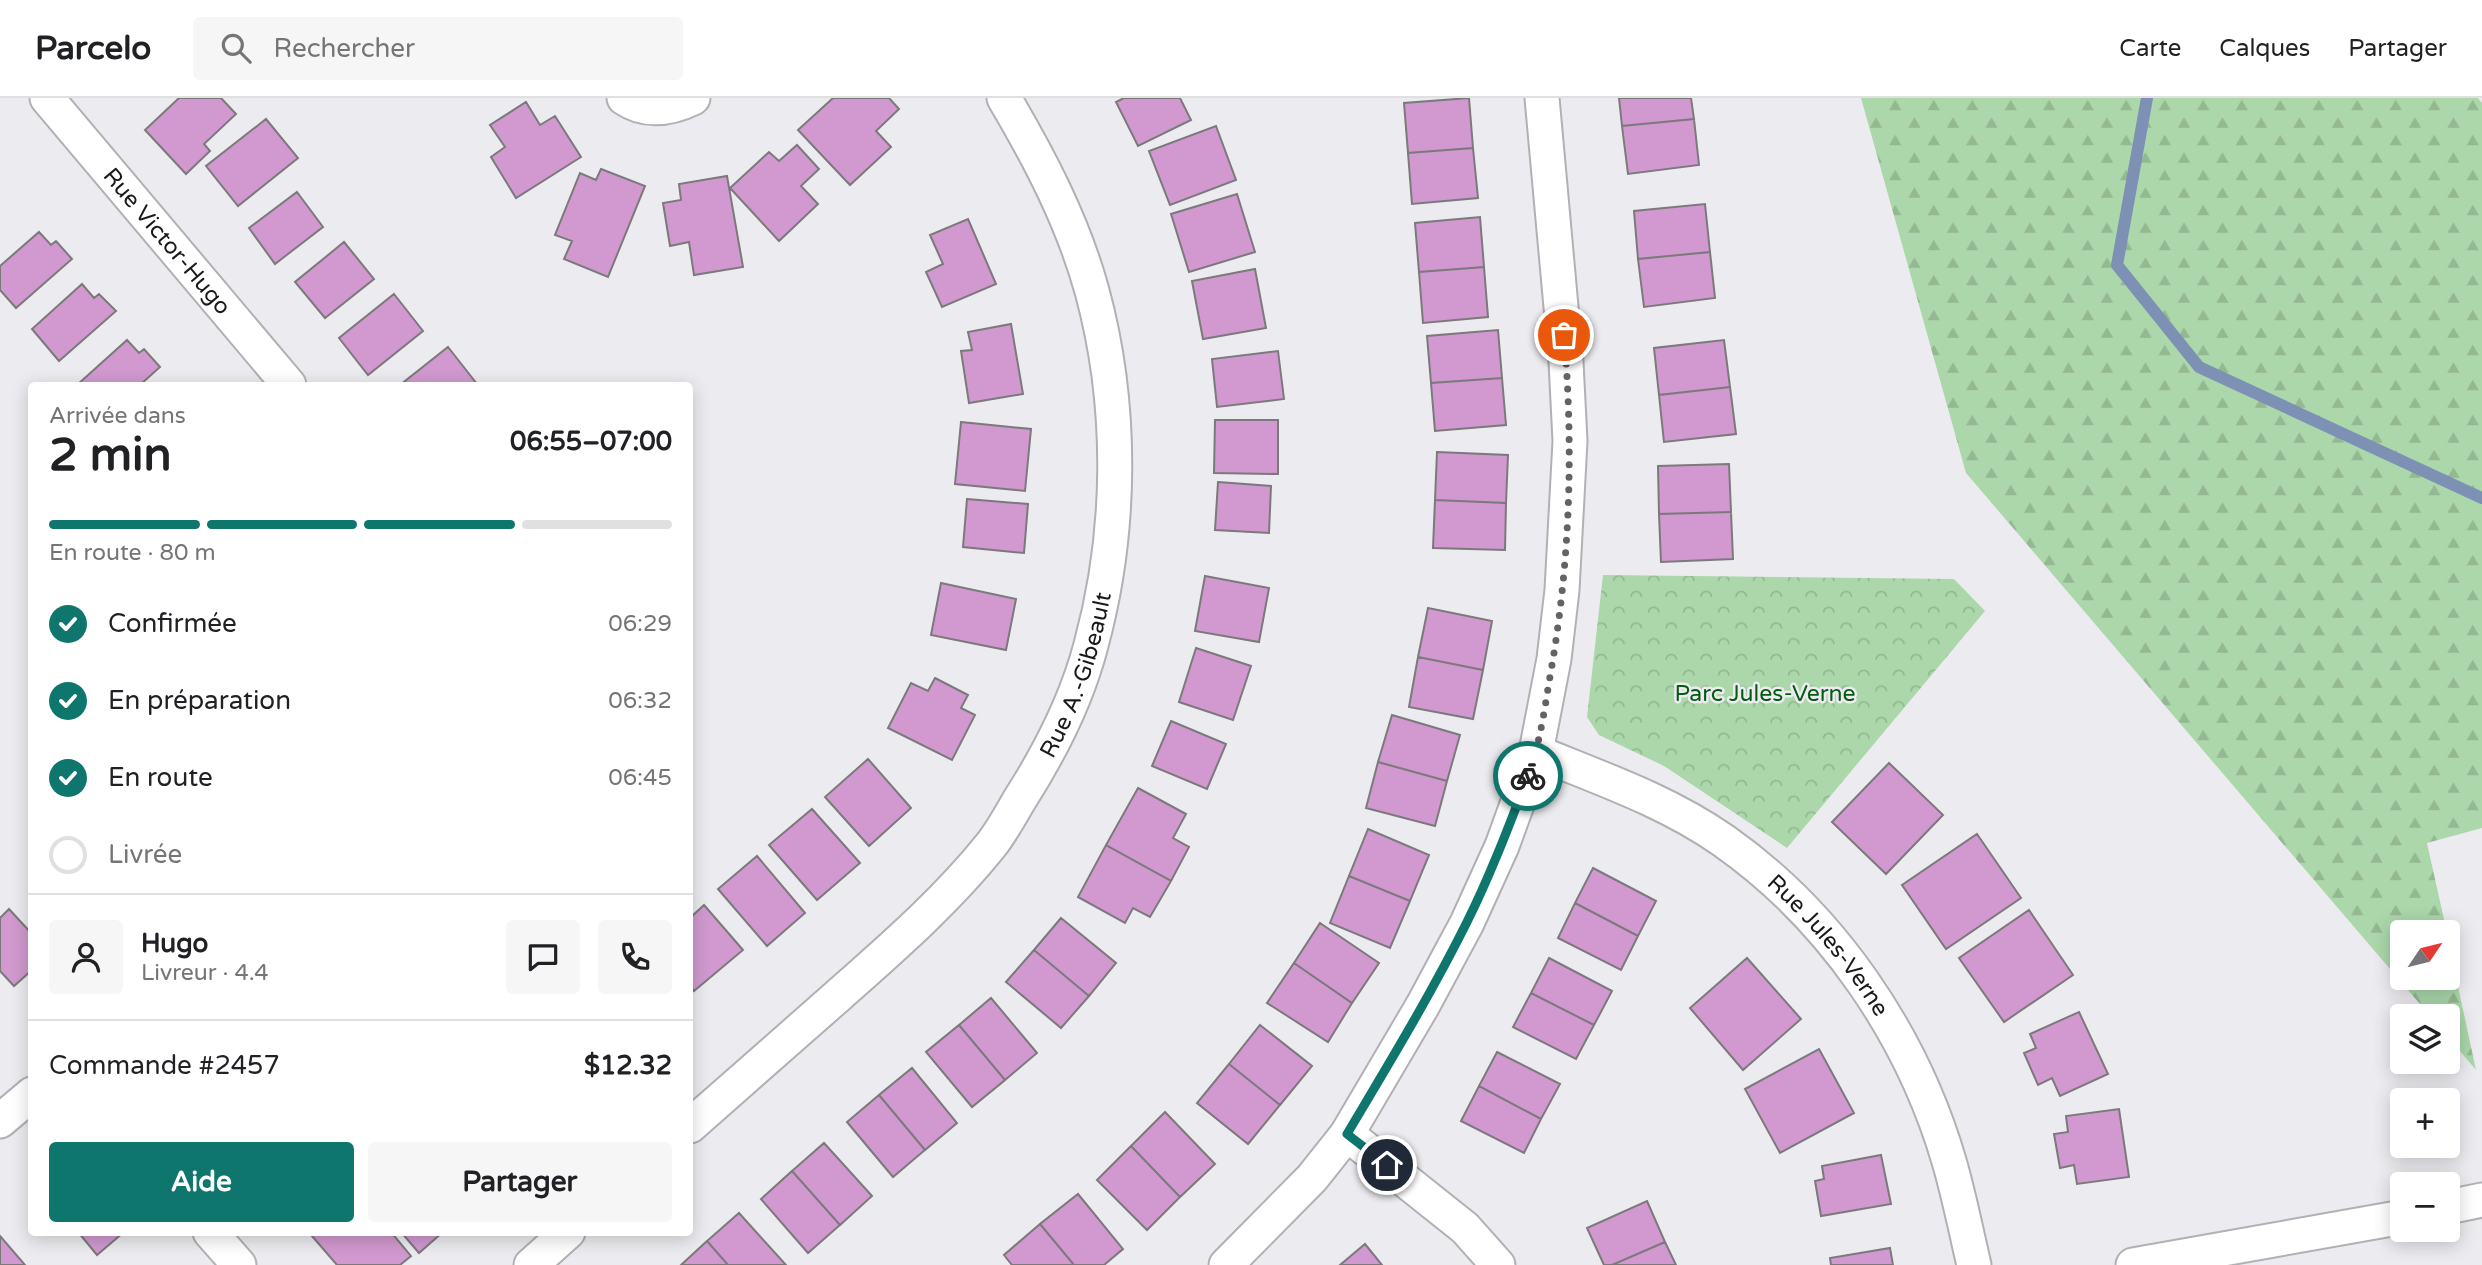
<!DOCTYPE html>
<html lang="fr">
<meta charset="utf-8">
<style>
body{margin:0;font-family:"Varela Round",sans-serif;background:#f6f6f6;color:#202124;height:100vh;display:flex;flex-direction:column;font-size:26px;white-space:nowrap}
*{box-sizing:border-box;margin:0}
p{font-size:23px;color:#757577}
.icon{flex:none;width:38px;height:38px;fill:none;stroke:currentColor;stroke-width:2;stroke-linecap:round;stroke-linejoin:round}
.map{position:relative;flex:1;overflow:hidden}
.drawer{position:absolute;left:28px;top:284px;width:665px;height:854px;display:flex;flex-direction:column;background:#fff;border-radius:7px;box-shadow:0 4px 18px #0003}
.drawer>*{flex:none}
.needle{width:46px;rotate:55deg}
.fabs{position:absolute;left:2390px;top:822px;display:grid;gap:14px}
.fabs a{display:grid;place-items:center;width:70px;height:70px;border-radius:7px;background:#fff;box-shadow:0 4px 18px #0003;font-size:35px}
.pin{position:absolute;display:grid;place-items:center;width:60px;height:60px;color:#fff;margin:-30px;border:4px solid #fff;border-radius:50%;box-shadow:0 2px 7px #0007}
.courier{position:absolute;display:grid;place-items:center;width:70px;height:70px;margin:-35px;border:5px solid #0f766e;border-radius:50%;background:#fff;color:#222;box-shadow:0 2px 9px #0007}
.overview em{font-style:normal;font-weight:800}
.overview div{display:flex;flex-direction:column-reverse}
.overview{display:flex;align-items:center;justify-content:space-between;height:119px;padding:0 21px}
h1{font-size:46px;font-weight:800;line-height:52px}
.bar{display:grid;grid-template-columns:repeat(4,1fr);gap:10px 7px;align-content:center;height:84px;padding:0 21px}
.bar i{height:9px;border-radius:5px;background:#e0e0e0}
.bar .current{background:#0f766e}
.bar p{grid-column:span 4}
.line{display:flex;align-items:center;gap:18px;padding:0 21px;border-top:2px solid #e0e0e0}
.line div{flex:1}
.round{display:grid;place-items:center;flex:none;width:74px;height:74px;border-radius:7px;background:#f6f6f6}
ol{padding:0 21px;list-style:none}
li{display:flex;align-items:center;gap:21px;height:77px}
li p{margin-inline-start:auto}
li .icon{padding:7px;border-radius:50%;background:#0f766e;color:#fff;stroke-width:4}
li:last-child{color:#757577}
li i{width:38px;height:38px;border:4px solid #e0e0e0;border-radius:50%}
.cta{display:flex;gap:14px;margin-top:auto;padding:14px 21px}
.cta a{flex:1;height:80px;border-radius:7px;background:#0f766e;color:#fff;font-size:28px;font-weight:800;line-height:80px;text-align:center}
.cta a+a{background:#f6f6f6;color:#202124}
header{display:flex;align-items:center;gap:42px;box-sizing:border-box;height:98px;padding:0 35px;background:#fff;border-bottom:2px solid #e0e0e0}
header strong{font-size:33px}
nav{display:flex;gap:38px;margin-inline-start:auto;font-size:24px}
.search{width:490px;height:63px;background:#f6f6f6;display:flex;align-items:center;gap:18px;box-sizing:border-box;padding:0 24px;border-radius:7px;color:#757577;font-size:26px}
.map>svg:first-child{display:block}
.forest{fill:url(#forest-firs)}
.park{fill:url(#park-crowns)}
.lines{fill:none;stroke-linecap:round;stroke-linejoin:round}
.stream{stroke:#7d91b5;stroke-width:12}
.building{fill:#d199cf;stroke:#7c797c;stroke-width:2}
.street-casing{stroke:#b1b1b5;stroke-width:37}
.street{stroke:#fff;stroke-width:33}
.done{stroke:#636366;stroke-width:7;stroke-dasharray:0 12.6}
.route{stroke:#0f766e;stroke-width:9}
.labels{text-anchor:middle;stroke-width:5;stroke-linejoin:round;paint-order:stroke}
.street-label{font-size:23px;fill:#19191b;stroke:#ececf0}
.park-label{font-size:23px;fill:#055b12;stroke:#ececf0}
</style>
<header>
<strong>Parcelo</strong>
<div class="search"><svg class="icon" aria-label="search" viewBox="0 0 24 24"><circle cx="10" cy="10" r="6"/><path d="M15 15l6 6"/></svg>Rechercher</div>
<nav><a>Carte</a><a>Calques</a><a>Partager</a></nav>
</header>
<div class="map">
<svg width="2482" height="1167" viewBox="0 0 2482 1167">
<defs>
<pattern id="forest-firs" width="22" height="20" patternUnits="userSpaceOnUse" patternTransform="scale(1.75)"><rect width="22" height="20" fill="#abd7aa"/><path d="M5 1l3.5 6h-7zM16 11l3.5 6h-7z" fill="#93b892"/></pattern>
<pattern id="park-crowns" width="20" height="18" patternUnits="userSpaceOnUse" patternTransform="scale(1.75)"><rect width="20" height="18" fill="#abd7aa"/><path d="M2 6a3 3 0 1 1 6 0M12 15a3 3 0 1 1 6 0" fill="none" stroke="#93b892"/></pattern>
</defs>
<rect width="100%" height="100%" fill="#ececf0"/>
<path class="forest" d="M1861 0H2478L2482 5V730L2427 745 2447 835H2403V880H2448V842L2476 972 2448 939V919H2431L1966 375Z"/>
<path class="park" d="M1603 477 1954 481 1985 513 1787 750 1664 668 1599 637 1587 619Z"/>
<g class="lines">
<path class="stream" d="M2147 0 2117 167 2199 269 2482 400"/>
</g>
<path class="building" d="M179 0H221L236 16 204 46 210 53 186 76 145 32Z
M833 0H889L899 11 876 33 891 49 850 87 798 32Z
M1124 0H1180L1191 22 1138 48 1116 4Z
M1469 0 1473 50 1408 55 1404 5Z
M1619 0H1691L1694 21 1622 28Z
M526 4 540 27 555 18 581 59 516 100 491 59 505 49 490 27Z
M266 21 298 60 238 108 206 68Z
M1694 21 1699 67 1628 76 1622 28Z
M1216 28 1236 82 1170 107 1149 53Z
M797 47 819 71 801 88 818 106 779 143 730 90 769 54 779 63Z
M1473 50 1478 100 1412 106 1408 55Z
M601 71 645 88 608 179 564 161 572 143 555 137 580 75 596 82Z
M727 78 743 169 694 177 689 144 670 148 663 105 681 102 679 86Z
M297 94 323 129 275 166 249 130Z
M1237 96 1255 154 1189 174 1171 116Z
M1705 106 1710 154 1638 161 1634 113Z
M1480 119 1484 169 1419 174 1415 125Z
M968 121 996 186 942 209 926 174 943 166 930 137Z
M39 134 51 147 56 143 72 161 16 210 0 192V168Z
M344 144 374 181 325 220 295 184Z
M1710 154 1715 200 1644 209 1638 161Z
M1484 169 1488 219 1423 225 1419 174Z
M1255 171 1266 230 1203 241 1192 183Z
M82 186 94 200 99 196 116 213 59 263 32 231Z
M394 196 423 233 368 277 339 240Z
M1011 226 1023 296 969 305 961 253 972 252 968 234Z
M1498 232 1502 280 1431 285 1427 238Z
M127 242 139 255 144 251 160 269 140 287H77Z
M1724 242 1730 289 1659 297 1654 250Z
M448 249 477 286 400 287Z
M1278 253 1284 301 1217 309 1212 261Z
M1502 280 1506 327 1435 333 1431 285Z
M1730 289 1736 336 1664 344 1659 297Z
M1215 322H1278V376L1214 375Z
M961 324 1031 331 1025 393 955 386Z
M1437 354 1508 357 1506 405 1435 402Z
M1729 366 1731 414 1659 416 1658 368Z
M1218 384 1271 388 1269 435 1215 432Z
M967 401 1028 406 1024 455 963 449Z
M1435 402 1506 405 1505 452 1433 450Z
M1731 414 1733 461 1661 464 1659 416Z
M1205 478 1269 490 1259 544 1195 533Z
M941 485 1016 501 1006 552 931 537Z
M1428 510 1492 523 1483 572 1418 559Z
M1196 550 1251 568 1233 622 1179 604Z
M1418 559 1483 572 1473 621 1409 609Z
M935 580 968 597 961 610 975 617 952 662 888 630 911 585 928 593Z
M1392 617 1460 637 1447 683 1378 664Z
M1171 623 1226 646 1207 691 1152 668Z
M868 661 911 710 869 748 825 699Z
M1378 664 1447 683 1435 728 1366 710Z
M1889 665 1943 717 1886 776 1832 724Z
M1138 690 1186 716 1173 740 1189 749 1171 783 1106 747Z
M812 711 860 765 817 802 769 747Z
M1368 731 1429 757 1410 803 1349 778Z
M1977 736 2021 800 1946 851 1902 787Z
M1106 747 1171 783 1150 819 1133 810 1125 825 1078 799Z
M757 758 805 815 767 848 718 791Z
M1593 770 1656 803 1638 838 1575 805Z
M1349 778 1410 803 1390 850 1330 825Z
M1575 805 1638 838 1621 872 1558 840Z
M704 807 743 852 694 893 690 887V820Z
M9 811 32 836V872L14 888 0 873V820Z
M2029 812 2073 877 2004 924 1959 860Z
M1061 820 1116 865 1089 898 1034 852Z
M1320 825 1379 865 1352 905 1294 865Z
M1034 852 1089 898 1061 930 1006 884Z
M1549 860 1612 893 1594 927 1531 895Z
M1747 860 1801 921 1743 972 1690 910Z
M1294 865 1352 905 1328 944 1267 905Z
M1531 895 1594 927 1576 961 1513 929Z
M991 900 1037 955 1005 982 959 927Z
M2079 914 2108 976 2060 998 2052 980 2038 987 2024 955 2036 950 2030 936Z
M959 927 1005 982 972 1009 926 954Z
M1260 927 1312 968 1280 1007 1229 966Z
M1819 951 1854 1015 1780 1055 1745 991Z
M1497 954 1560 986 1541 1021 1479 988Z
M1229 966 1280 1007 1248 1046 1197 1005Z
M912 970 957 1025 925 1052 879 997Z
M1479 988 1541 1021 1524 1055 1461 1023Z
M879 997 925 1052 893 1079 847 1024Z
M2119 1011 2129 1079 2077 1086 2074 1067 2060 1070 2054 1036 2068 1034 2066 1018Z
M1165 1014 1215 1066 1180 1099 1131 1048Z
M824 1045 872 1098 840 1127 792 1073Z
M1131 1048 1180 1099 1147 1132 1097 1082Z
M1881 1057 1891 1106 1821 1118 1815 1083 1824 1081 1822 1068Z
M792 1073 840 1127 808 1155 761 1101Z
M1078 1096 1123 1151 1104 1167H1074L1040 1126Z
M1647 1103 1665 1144 1612 1167H1604L1587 1130Z
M739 1115 786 1167H728L707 1143Z
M1040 1126 1074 1167H1012L1004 1157Z
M78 1134H124L97 1157Z
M316 1134H391L411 1158 400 1167H337L312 1138Z
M401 1134H443L419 1155Z
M0 1138 25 1167H0Z
M707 1143 728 1167H681Z
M1665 1144 1676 1167H1612Z
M1365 1146 1382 1167H1340Z
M1890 1150 1893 1167H1831L1830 1160Z"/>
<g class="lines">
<defs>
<g id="street">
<path id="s1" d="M47 0 289 287"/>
<path d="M624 0C646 15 670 11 693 0"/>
<path id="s2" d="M1536 654C1600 680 1667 703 1724 743 1832 819 1912 937 1949 1063 1959 1097 1966 1133 1974 1167"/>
<path d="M0 1023 32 996"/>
<path id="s3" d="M690 1028C740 984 790 940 840 896 893 849 947 802 991 747 1002 733 1011 716 1020 701 1050 654 1077 601 1091 547 1122 433 1123 307 1092 193 1073 124 1040 61 1004 0"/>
<path d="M1347 1036 1465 1130 1498 1167"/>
<path d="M2448 1109 2482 1102"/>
<path d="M210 1134 239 1167"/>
<path d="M531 1167 568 1134"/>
<path d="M1226 1167 1312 1080 1347 1036 1423 907 1467 825 1502 748 1536 654 1554 561 1562 492 1570 343 1566 264 1542 0"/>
<path d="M2133 1167 2403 1119"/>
</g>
</defs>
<use href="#street" class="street-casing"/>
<use href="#street" class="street"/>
</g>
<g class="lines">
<path class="done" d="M1528 678C1539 648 1544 616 1549 584 1570 470 1574 352 1564 237"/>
<path class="route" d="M1387 1067 1347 1036C1388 967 1430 898 1466 826 1490 778 1509 728 1528 678"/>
</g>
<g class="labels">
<g class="street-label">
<text dy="8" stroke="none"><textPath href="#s1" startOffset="187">Rue Victor-Hugo</textPath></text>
<text dy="8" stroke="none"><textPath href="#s3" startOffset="604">Rue A.-Gibeault</textPath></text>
<text dy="8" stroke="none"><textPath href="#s2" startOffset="357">Rue Jules-Verne</textPath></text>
</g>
<g class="park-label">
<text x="1765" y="603">Parc Jules-Verne</text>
</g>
</g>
</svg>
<div class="fabs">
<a><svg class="needle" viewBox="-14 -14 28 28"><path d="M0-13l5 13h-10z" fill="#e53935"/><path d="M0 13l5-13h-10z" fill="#757577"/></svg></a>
<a><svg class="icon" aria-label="layers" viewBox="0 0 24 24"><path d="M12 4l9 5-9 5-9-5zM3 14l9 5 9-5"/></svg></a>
<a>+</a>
<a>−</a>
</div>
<div class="pin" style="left:1564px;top:237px;background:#ea580c"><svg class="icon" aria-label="bag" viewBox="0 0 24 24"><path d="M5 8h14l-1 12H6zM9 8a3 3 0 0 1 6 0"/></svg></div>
<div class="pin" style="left:1387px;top:1067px;background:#1f2937"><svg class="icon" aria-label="home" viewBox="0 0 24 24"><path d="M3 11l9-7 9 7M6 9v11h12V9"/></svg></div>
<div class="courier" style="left:1528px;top:678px"><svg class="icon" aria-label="bike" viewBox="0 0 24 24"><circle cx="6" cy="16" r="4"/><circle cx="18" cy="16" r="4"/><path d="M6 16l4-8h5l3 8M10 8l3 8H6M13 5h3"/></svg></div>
<section class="drawer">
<div class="overview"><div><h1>2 min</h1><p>Arrivée dans</p></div><em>06:55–07:00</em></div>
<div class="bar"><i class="current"></i><i class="current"></i><i class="current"></i><i></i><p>En route · 80 m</p></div>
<ol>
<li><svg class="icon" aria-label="check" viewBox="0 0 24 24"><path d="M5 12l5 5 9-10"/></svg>Confirmée<p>06:29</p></li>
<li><svg class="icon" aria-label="check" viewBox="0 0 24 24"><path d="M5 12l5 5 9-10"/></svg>En préparation<p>06:32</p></li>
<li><svg class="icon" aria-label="check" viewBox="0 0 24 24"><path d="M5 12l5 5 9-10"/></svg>En route<p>06:45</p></li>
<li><i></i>Livrée</li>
</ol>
<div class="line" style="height:126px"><a class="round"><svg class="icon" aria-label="person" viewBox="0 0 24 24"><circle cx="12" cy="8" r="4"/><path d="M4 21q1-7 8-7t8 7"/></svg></a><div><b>Hugo</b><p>Livreur · 4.4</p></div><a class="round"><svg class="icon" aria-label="chat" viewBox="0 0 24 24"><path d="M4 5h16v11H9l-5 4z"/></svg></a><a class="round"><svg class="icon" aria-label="phone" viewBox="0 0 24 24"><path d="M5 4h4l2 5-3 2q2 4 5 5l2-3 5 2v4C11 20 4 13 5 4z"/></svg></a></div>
<div class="line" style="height:91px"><div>Commande #2457</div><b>$12.32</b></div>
<div class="cta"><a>Aide</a><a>Partager</a></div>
</section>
</div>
